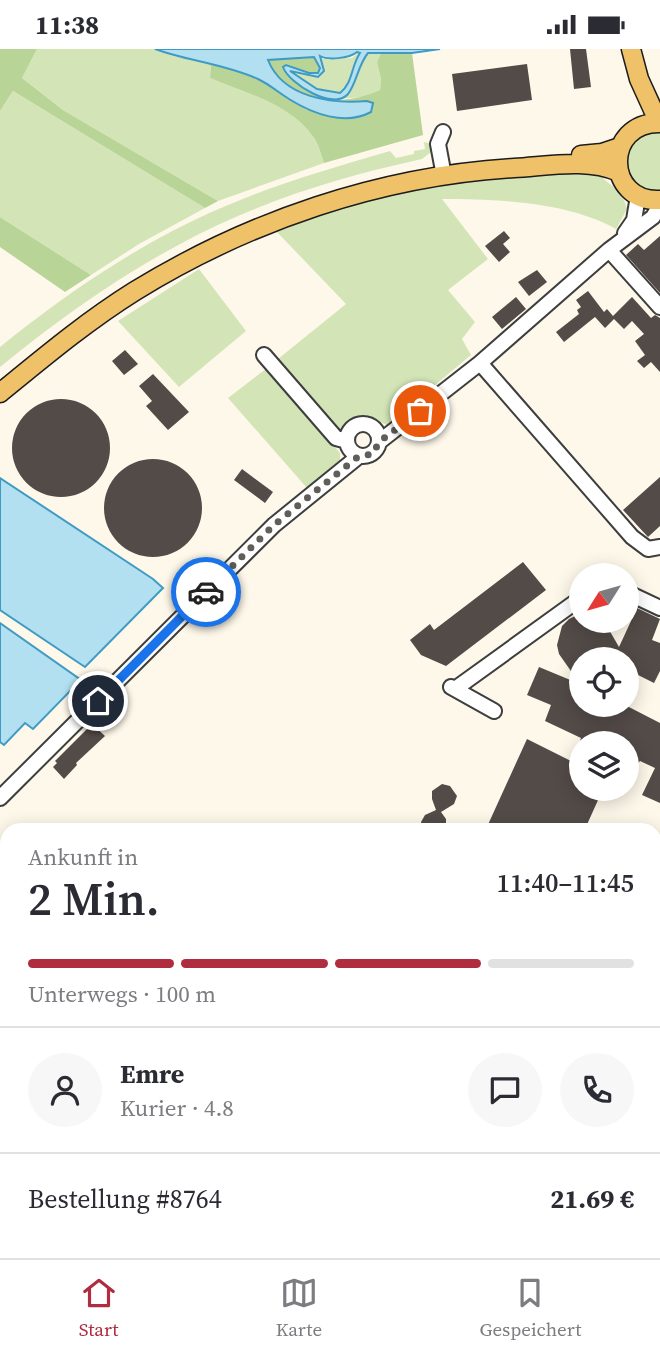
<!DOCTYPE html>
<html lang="de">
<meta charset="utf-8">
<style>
body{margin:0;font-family:"Source Serif 4",serif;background:#f7f7f7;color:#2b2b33;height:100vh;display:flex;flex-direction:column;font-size:26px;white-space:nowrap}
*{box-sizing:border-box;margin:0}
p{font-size:23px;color:#7c7c81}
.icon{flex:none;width:38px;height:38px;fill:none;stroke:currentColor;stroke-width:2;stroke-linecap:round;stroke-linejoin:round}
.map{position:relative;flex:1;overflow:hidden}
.drawer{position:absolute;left:0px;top:774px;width:662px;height:436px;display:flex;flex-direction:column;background:#fff;border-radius:21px 21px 0 0;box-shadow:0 4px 18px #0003}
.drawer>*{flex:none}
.needle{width:46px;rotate:233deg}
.controls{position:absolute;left:569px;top:514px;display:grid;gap:14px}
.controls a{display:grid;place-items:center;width:70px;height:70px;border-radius:50%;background:#fff;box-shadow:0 4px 18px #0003;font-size:35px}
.pin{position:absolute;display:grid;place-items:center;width:60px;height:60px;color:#fff;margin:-30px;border:4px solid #fff;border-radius:50%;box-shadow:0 2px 7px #0007}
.courier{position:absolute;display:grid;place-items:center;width:70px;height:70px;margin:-35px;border:5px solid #1a73e8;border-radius:50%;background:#fff;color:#222;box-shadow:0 2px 9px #0007}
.summary em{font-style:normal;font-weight:600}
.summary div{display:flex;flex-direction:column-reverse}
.summary{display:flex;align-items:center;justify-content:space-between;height:119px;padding:0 28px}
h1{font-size:46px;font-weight:600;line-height:52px}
.bar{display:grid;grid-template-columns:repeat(4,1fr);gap:10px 7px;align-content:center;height:84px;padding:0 28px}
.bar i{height:9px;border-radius:5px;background:#e1e1e2}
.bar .selected{background:#b02d40}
.bar p{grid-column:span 4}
.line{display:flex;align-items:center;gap:18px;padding:0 28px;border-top:2px solid #e1e1e2}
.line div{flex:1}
.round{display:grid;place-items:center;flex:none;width:74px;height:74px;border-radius:37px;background:#f7f7f7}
.status{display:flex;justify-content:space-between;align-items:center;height:49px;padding:0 35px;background:#fff;direction:ltr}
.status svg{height:19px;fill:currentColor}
.dock{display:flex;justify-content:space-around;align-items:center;height:98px;border-top:2px solid #e1e1e2;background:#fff;font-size:19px;color:#7c7c81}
.dock a{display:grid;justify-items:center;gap:4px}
.dock .selected{color:#b02d40}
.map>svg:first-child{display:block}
.green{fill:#d3e5b7}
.forest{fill:#b9d497}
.water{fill:#b3e0f1;stroke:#3f9bc3;stroke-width:2;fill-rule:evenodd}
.building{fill:#534b48}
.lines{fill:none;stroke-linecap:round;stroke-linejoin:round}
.minor-casing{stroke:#3e3e3e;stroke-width:18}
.major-casing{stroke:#1c1c1c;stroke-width:21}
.minor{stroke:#fff;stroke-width:14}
.major{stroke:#efc169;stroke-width:18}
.rail-casing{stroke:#b02d40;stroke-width:6}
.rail{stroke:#fff;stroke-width:3.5;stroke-dasharray:10;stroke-linecap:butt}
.done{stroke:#605e59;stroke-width:7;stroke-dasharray:0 12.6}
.route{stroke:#1a73e8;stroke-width:9}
</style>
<div class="status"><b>11:38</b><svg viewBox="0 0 49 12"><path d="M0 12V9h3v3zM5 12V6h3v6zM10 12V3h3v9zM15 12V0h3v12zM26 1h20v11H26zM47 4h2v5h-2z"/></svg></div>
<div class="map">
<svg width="660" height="1209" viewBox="0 0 660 1209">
<rect width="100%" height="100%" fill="#fef8ea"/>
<path class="green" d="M37 0H155L173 7 211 14 210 29C245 44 291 55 314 89 319 96 321 106 324 114L218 152 63 61 22 29Z
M359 3 361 4C351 16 352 34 340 44L317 40 290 23 317 28 320 7 323 10 352 9Z
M367 4H381L377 13 381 30 380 41 364 48 339 50C356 43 357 18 367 4Z
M13 42 205 159 139 195 91 226 0 168V62Z
M660 80V145C643 140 619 132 625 109 627 102 632 94 635 88Z
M424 93 432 95 431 103 422 110C359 124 297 141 238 167 152 204 72 259 0 318V298C65 245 143 192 221 159 273 136 329 120 383 104L390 102 396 109 414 105V102L425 100Z
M598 120C604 138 621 134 627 160L616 180C568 153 497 150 442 150L488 210 448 241 475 273 462 290 471 306 387 376C365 366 360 370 342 384L278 310 346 255 276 182C377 135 489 129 598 120Z
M199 220 246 282 179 338 118 272Z
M267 319 340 404V411L307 439 228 349Z"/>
<path class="forest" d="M0 0H37L22 29 63 61 218 152 205 159 13 42 0 62Z
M381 4H412L423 86 324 114C321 106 319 96 314 89 291 55 245 44 210 29L211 14 260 30 307 61 354 53C321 53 282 44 267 11L314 7 320 19 318 24C305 26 296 16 283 18 311 52 339 59 380 41L381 30 377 13Z
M0 168 91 226 65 243 0 198Z"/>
<path class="water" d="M155 0H440L412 4H368C358 16 357 33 348 45 334 62 289 35 283 18L286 16 309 24H318L320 19 314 8 268 11C283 49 332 55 367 52L373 54 371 63C345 77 313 65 289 50 279 44 269 35 258 30 225 15 188 12 155 0ZM357 3 360 4C351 17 353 34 340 44L317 40 290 22 318 28 324 22 320 7C327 11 349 10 357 3Z
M0 429 153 530 163 539 85 618 0 561Z
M0 574 81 631 33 680 25 674 4 696 0 693Z"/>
<path class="building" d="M570 0H586L591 38 574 40Z
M527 15 532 51 457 62 452 25Z
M504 182 510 189 503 195 510 203 499 213 485 197Z
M660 187V244L626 206 638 195 644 201Z
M537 221 547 233 529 247 518 233Z
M588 242 604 263 607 260 613 267 632 248 651 269 655 266 660 269V323L651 313 644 319 637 312 645 306 635 292 644 285 632 272 624 280 614 270 605 279 595 268 564 293 556 283 579 265 577 261 581 258 576 251Z
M516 248 526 260 502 280 492 268Z
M125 301 138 315 124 326 112 312Z
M153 325 189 363 168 381 146 357 152 352 139 337Z
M12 399a49 49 0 1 1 98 0a49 49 0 1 1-98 0Z
M104 459a49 49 0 1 1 98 0a49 49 0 1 1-98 0Z
M242 420 273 443 265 454 234 431Z
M660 428V477L648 488 623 461Z
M523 513 546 541 446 617 421 606 410 591 430 575 434 581Z
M637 559 660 570 652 591 660 594V622L654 634 638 626 626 650V611H581V656H625L660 674V754L642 746 655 719 640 712 634 719 626 716V695H579L581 689 545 672 551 656 527 646 539 618 580 635 559 605 557 596 562 577 569 570 581 564V572H604L619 598Z
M92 675 105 687 76 714 77 716 64 730 53 718 57 714 55 712Z
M527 690 581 717V740H603L585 780H486Z
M442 735 450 737 457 747 454 755 441 763 446 770V780H422L421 773 425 766 436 761 432 750V742Z"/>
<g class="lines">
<defs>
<path id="minor" d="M443 83 438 95 444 127
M625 184 634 171 638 147
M609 201 660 258
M264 306 336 389 347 392
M480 314 632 488 648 500 660 498
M347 391a16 16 0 1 1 32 0a16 16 0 1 1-32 0Z
M379 393 480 314 609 201 653 168 660 156
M626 543 660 559
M451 638 494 662
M455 640 581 549
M0 749 274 476 359 407
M0 1017 7 1023
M26 1209V1202
M586 1209 589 1202"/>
<path id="major" d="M631 0 639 30 659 74
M660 74C603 73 605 154 660 151
M581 106 602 104 620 98
M0 344C44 308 87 272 135 242 249 172 380 127 514 119 549 117 587 109 619 123"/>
</defs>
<use href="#minor" class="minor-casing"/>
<use href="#major" class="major-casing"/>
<use href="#minor" class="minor"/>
<use href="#major" class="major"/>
<defs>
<path id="rail" d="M654 1035 660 1028
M654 1059 660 1052
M654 1187 660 1174
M471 1209 480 1202
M504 1209 511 1202
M533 1209 538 1202
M654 1209 660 1194"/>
</defs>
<use href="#rail" class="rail-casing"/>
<use href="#rail" class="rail"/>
</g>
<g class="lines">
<path class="done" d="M206 543 274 476 359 407 373 405 379 393 420 362"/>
<path class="route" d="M98 652 206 543"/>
</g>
</svg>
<div class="controls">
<a><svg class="needle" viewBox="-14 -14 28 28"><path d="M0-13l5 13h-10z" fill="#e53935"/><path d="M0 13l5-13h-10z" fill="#7c7c81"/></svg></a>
<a><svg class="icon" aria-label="locate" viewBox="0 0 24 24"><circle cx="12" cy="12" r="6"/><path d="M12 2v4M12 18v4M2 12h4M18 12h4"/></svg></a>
<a><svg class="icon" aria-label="layers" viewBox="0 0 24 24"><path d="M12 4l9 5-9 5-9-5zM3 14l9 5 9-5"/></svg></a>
</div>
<div class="pin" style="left:420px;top:362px;background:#ea580c"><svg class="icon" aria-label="bag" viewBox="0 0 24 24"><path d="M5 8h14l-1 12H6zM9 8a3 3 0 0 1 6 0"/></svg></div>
<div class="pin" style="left:98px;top:652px;background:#1f2937"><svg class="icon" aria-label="home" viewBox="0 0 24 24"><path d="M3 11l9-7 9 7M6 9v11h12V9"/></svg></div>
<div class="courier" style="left:206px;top:543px"><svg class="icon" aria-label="car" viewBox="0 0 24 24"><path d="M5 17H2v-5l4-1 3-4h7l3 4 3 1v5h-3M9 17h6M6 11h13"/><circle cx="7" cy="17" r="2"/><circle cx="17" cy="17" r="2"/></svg></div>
<section class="drawer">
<div class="summary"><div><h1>2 Min.</h1><p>Ankunft in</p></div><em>11:40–11:45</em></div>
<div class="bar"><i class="selected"></i><i class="selected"></i><i class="selected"></i><i></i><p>Unterwegs · 100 m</p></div>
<div class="line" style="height:126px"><a class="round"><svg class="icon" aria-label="person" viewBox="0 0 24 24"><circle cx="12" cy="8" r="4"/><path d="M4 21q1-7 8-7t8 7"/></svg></a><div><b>Emre</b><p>Kurier · 4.8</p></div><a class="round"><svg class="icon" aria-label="chat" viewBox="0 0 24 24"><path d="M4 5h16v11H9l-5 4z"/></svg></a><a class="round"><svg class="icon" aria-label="phone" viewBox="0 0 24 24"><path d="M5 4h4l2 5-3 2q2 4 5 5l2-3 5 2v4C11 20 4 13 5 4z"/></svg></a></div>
<div class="line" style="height:91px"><div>Bestellung #8764</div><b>21.69 €</b></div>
</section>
</div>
<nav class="dock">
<a class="selected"><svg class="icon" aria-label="home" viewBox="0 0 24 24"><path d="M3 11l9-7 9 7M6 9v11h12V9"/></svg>Start</a>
<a><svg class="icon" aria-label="map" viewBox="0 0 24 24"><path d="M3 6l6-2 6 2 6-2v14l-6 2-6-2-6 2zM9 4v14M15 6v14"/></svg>Karte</a>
<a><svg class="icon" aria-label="saved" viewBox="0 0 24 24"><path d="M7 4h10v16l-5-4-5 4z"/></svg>Gespeichert</a>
</nav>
